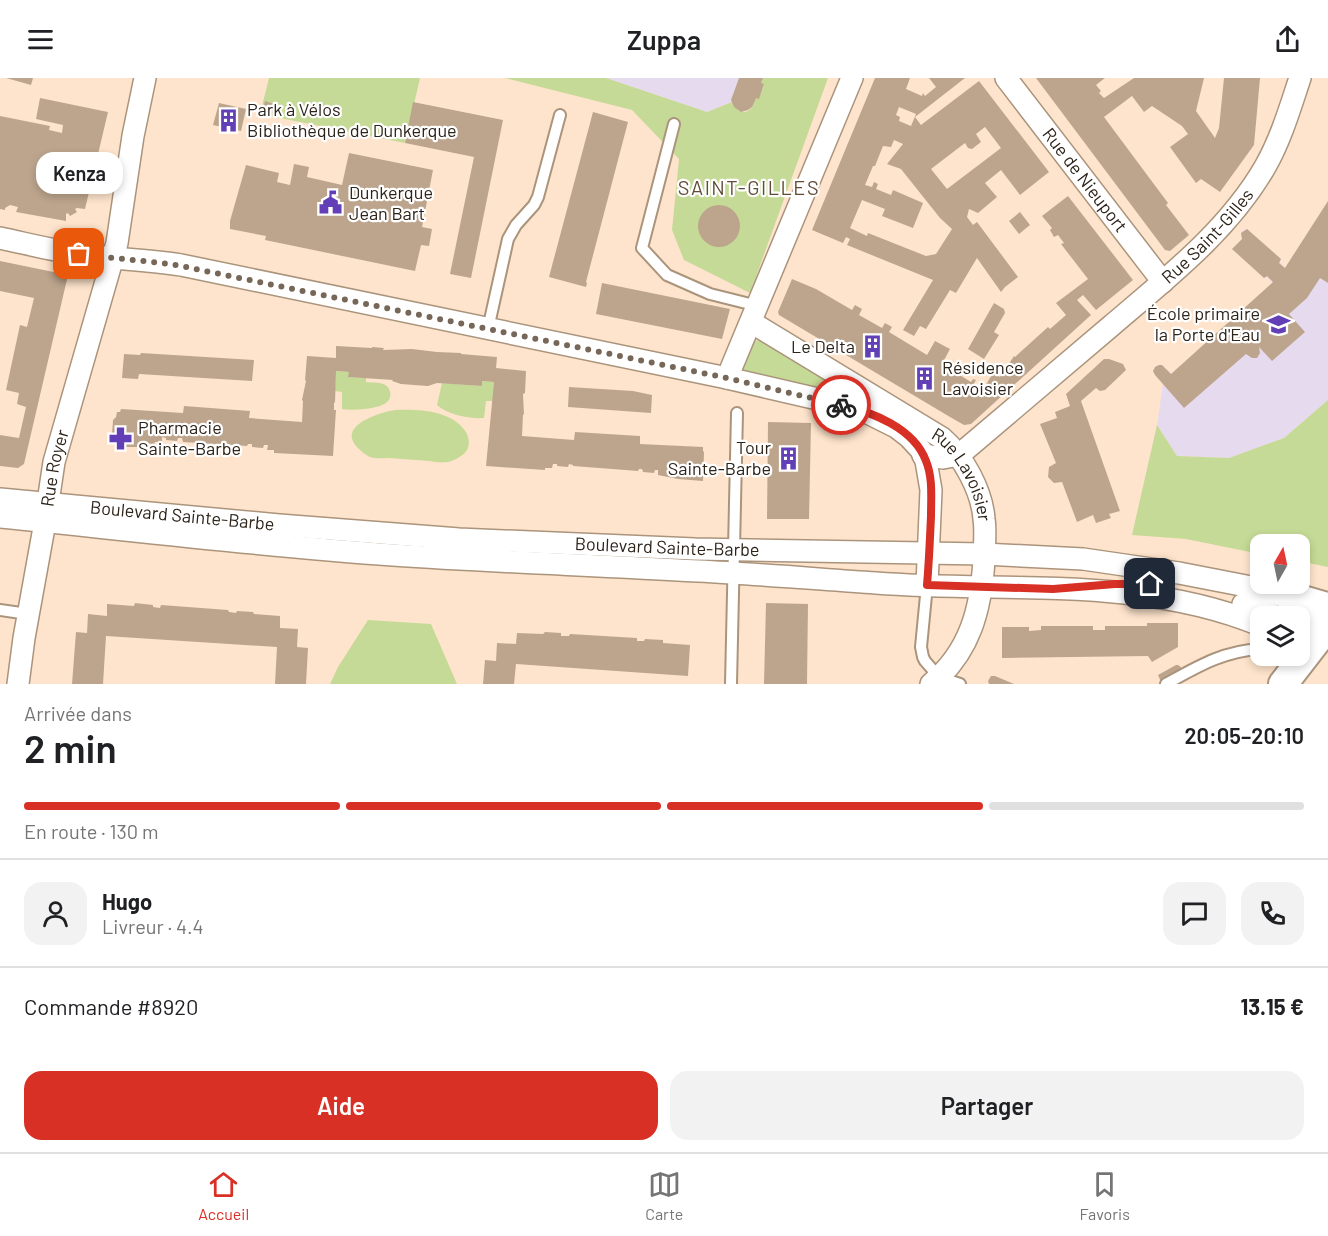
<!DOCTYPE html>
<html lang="fr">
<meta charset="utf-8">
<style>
body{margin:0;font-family:Barlow,sans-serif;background:#f2f2f2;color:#202124;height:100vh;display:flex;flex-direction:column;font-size:22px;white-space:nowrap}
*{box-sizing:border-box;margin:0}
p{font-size:20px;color:#757577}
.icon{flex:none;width:33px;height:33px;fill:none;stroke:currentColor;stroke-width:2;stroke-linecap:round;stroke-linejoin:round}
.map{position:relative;height:606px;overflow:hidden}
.panel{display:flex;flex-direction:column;background:#fff;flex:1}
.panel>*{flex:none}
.needle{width:39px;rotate:9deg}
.controls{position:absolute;left:1250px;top:456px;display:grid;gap:12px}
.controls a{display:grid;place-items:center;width:60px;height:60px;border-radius:12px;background:#fff;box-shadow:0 3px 9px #0003;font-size:30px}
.pin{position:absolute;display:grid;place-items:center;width:51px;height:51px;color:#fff;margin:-26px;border-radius:12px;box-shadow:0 3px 9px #0006}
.courier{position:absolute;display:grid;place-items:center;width:60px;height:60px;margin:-30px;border:4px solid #d93025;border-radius:50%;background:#fff;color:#222;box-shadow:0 2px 8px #0007}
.bubble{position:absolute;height:42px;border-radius:18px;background:#fff;box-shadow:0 3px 9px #0003;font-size:20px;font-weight:600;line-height:42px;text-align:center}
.head em{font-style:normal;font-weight:600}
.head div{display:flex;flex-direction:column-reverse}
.head{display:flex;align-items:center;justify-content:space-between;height:102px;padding:0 24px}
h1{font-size:39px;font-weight:600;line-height:45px}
.bar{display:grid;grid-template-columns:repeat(4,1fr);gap:9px 6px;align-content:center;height:72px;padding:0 24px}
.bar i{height:8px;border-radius:4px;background:#e0e0e0}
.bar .active{background:#d93025}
.bar p{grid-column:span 4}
.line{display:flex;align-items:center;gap:15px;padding:0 24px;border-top:2px solid #e0e0e0}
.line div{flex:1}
.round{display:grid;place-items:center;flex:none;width:63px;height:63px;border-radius:18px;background:#f2f2f2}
.cta{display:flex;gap:12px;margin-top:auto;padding:12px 24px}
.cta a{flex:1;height:69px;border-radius:18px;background:#d93025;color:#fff;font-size:24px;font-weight:600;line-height:69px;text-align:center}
.cta a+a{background:#f2f2f2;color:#202124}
header{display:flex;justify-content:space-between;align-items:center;height:78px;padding:0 24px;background:#fff;font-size:27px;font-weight:600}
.dock{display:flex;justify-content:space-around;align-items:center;height:84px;border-top:2px solid #e0e0e0;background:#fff;font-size:16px;color:#757577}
.dock a{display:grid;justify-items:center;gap:3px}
.dock .active{color:#d93025}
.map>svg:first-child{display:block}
.education{fill:#e6daef}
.green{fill:#c5da96}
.building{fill:#bda58d;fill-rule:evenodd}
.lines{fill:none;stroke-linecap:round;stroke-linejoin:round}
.service-casing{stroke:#ab947c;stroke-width:14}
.minor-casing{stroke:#ab947c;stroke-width:24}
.secondary-casing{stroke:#ab947c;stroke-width:32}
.service{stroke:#fff;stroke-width:10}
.minor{stroke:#fff;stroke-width:21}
.secondary{stroke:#fff;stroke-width:28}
.done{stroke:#766758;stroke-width:6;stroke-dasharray:0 10.8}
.route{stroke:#d93025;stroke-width:8}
.labels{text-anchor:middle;stroke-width:4.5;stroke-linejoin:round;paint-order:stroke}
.poi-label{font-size:18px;fill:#2c2319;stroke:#fff;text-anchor:start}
.street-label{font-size:18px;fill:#2c2319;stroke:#fff}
.neighbourhood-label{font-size:20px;letter-spacing:1.5px;fill:#624c37;stroke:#fff}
</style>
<header><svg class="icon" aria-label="menu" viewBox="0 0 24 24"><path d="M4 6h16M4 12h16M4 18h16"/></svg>Zuppa<svg class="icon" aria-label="share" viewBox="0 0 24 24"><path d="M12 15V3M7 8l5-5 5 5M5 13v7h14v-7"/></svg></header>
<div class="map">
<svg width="1328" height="606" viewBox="0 0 1328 606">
<rect width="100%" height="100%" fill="#fee4cc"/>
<path class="education" d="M606 0H763L764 6 759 21 748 32 741 34 737 32 734 29 732 24 707 34Z
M1328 123V322L1284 360 1229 380 1177 378 1157 347 1163 306 1155 297 1153 294 1155 289 1159 287H1162L1172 296 1273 205 1267 199 1264 200 1232 171 1242 161 1241 155 1243 153 1247 151 1281 181 1280 185 1285 190Z"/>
<path class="green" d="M269 0H420L405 65 260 36Z
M505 0H606L707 34 732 24C735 32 745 39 752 29 752 29 755 20 756 20H759L764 7 761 5 763 0H828L750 215 684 182 672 152 679 81 632 32Z
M759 262 822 296 825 301 821 308 806 309 741 293 740 290 755 263Z
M336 293 349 294V299L366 300V304C375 305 388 303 390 314 391 317 390 321 388 323 382 331 352 333 342 331V314L335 313Z
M482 303 494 304 493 323H486L484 340C469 341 448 337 437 327L442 305 481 308Z
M1328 322V489L1299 483V466H1260V476L1186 461 1132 457 1157 347 1177 378 1229 380 1284 360Z
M395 332C418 331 452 332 466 354 469 360 470 366 467 372 463 378 455 382 448 384 442 385 435 384 430 383 416 382 402 381 388 380 383 380 375 381 370 379 365 377 359 371 356 368 338 347 381 334 395 332Z
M368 542 431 546 457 606H330L338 589Z"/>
<path class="building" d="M6 0H33L31 7Z
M739 0H763L761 5 764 6 759 21 756 20 752 29 748 32 741 34 734 29 731 22Z
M875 0H910L906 11 922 18 923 15 925 18 936 9 929 0H965L915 39 921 47 979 3 1049 94 1020 117 1001 92 985 105 997 119 978 135 969 131 967 139 973 147 977 144 1018 199 1005 209 1001 214 977 180 956 215 950 212 926 251 920 248 914 258 903 252 933 202 847 167 850 161 846 159 843 165 812 152ZM899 29 916 36 911 48 899 43 900 39 896 37ZM985 49 1001 70 947 111 931 91 965 65 968 70 972 71 981 64 976 56ZM894 62 903 66 887 86 901 91 940 140 952 151 936 176 926 178 868 155 867 158 850 150 862 122 885 131 882 138 913 150 923 125 893 112 891 117 876 111 878 106 874 104 872 109 865 107 873 88H875L883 68 891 69Z
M1036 0H1105L1096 7 1101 13 1099 15 1104 20 1134 0H1204L1196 33 1215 60 1219 50 1224 0H1260L1254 67 1220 114 1201 101 1196 105 1170 69 1188 56 1182 48 1152 28 1144 34 1132 18 1104 39 1168 125 1166 127 1189 157 1170 173 1165 172Z
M40 20 108 34 85 131 77 130 75 131 77 134 70 138 68 135 66 136V143L16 134 18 129 10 127 5 130V132L0 131V38L50 48 49 52 62 55 63 47 36 41Z
M265 23 278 27 276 38 262 34Z
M413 24 503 42 471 200 450 196 474 79 405 65Z
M219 25 246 31 241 53 213 47Z
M593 34 628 44 586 204 587 205 586 209 549 199Z
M349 75 433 92 422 149 432 151 429 168 421 167 415 193 265 162 266 158 230 151V143L246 87 279 95 277 104 290 107 294 86 309 89 307 99 342 107Z
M1068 118 1133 202 1096 232 1083 217 1077 222 1091 237 971 346 964 347 950 339 779 237 778 234 792 201 816 211 852 232 855 227 862 231 859 237 882 250 885 245 892 249 889 254 927 277 935 263 950 271 942 286 971 304 973 301 976 302 971 311 981 318V315L993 295 1000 299 1014 278 1015 279 1048 249 1050 251 1066 237 1056 225 1088 201 1061 166 1064 165 1058 157 1054 159 1050 152 1052 150 1042 138Z
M1328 123V205L1320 200 1307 220 1289 236 1305 254 1272 283 1259 269 1260 275 1257 280H1252L1246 276 1184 330 1155 297 1153 293 1155 289 1159 287H1162L1171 296 1273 204 1267 198 1264 200 1232 171 1242 161 1241 155 1247 151 1281 181 1279 185 1285 190Z
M698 148a21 21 0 1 1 42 0a21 21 0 1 1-42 0Z
M1020 134 1030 147 1019 156 1009 143Z
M0 183 68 197 24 386 18 390 0 388V357L19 360 26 329 17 326 19 315 6 312 20 247 27 249 34 220 0 213Z
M602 205 730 231 722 261 596 236Z
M994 225 1004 231 1005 235 994 254 999 257 984 281 968 271Z
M336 268 372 270V269L384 270 383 272 412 271 437 274 461 275V276L497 279 496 290 526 293 525 315 523 316 524 337 523 336 522 358 574 362 575 354 640 358V366L703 369V373L704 374 703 403 678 401 658 397V392H655L654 395 643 394 642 391H639L638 393 573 388V387L569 386 568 389 557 388V386H553L552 390H545V392L486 388 494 304 482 303V308L437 305 428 308 414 307 401 306 392 303 393 302 348 299 349 294 336 293 335 325 334 324V332H336L333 378 274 375V372H267L268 367H264L263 370 252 369V366H248L247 368 183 364 182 360H178L177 363 166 362V360L162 359V364H155L154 366 141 365 137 369H122L112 357 113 342 116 339 117 334H120L121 331 183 335 184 328 250 333 249 340 302 344 303 323 302 322 306 303 305 302 307 278 336 280Z
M141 275 254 282 252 303 139 296 138 301 122 300 124 276 140 277Z
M1104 281H1109L1123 286 1126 292 1105 312 1100 313 1096 310 1081 323 1120 433 1109 436 1111 440 1096 445 1093 437 1077 444 1062 404 1054 405 1048 399 1049 389 1056 385 1040 346 1057 340 1055 334 1070 328 1066 316Z
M569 309 633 313 652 317 651 335 568 329Z
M768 344 811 345 809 441H767Z
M135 525 153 527V529L160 530 161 527 228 532 229 534 236 535 237 533 253 534 254 536 280 538V550L298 551 297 569 308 570 306 606H275L277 569 106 558 103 606H72L76 554 87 555 88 536 107 538V526L134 528Z
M766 525 808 526 807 606H764Z
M1147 545H1178V569L1152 584 1148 578 1002 580V549H1029V553L1041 552V548H1093V552H1105V548H1147Z
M545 554 561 555V558H569L570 556 637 560V563H644L645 561 663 562V565L690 567 688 598 516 586 514 606H483L485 582 496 583 497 565 516 566 517 555 543 556Z
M1176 587H1178L1181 589 1179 594 1161 604 1158 597Z
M991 598H995L1014 606H989L988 603Z"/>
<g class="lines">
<defs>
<path id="service" d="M674 46 642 170 667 197 710 216 758 228
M488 251 508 161 516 147 534 127 538 119 560 37
M1280 506 1328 520
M927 507 921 569 923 579 925 583 939 599 960 606
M0 532 28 536
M731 606 737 335
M1166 606C1197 589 1223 573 1260 571"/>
<g id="minor">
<path id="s1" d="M1006 0 1163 204"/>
<path d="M0 160C28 166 55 173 83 177 116 181 148 182 181 187L727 300 848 328 870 336 896 349 909 359 921 372 926 383 931 412 927 507"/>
<path id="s2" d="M751 244 942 360C963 378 982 413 984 441 986 454 984 469 984 482 981 531 970 574 931 606"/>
<path d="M727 300 852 0"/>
<path id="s3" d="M923 377 943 380 959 377C1009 334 1060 291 1111 248 1167 200 1228 153 1265 89 1281 61 1290 30 1300 0"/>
<path id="s4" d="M0 421 279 447 459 461 695 471 984 476 1083 481 1179 495 1246 508 1283 518 1328 535"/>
<path d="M0 439C131 452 262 468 393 477 495 484 596 487 698 493 758 496 817 501 876 505 1003 515 1139 497 1260 547"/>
<path d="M1243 526 1276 538"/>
<path d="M1299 543H1311L1328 540"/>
<path id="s5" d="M18 606 24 560 45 444 54 384 117 165 133 58 145 0"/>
</g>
<path id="secondary" d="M1283 606 1328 548"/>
</defs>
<use href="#service" class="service-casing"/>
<use href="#minor" class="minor-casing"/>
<use href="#secondary" class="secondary-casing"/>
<use href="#service" class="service"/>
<use href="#minor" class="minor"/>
<use href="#secondary" class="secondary"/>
</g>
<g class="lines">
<path class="done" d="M79 176C113 181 147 182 181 188L727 300 841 327"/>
<path class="route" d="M841 327C872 334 914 350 926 383 933 400 931 419 931 438 930 461 929 484 927 507L1053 511 1115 506H1150"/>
</g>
<defs>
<symbol id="building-bare" viewBox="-9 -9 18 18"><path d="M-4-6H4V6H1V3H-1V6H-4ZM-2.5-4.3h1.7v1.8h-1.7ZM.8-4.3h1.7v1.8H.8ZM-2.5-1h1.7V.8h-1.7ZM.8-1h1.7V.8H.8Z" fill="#623fb7" stroke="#fff" stroke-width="2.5" paint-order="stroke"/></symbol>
<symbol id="civic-bare" viewBox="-9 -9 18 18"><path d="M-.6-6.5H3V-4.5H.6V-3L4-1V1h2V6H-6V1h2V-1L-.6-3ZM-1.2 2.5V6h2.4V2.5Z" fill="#623fb7" stroke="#fff" stroke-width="2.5" paint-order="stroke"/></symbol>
<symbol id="school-bare" viewBox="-9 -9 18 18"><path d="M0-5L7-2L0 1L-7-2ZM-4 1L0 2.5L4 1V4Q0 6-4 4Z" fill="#623fb7" stroke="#fff" stroke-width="2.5" paint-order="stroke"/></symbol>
<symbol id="pharmacy-bare" viewBox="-9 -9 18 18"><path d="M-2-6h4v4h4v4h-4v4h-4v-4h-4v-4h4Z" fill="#623fb7" stroke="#fff" stroke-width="2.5" paint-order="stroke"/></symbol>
</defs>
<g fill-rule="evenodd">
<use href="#building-bare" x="212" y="26" width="33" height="33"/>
<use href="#civic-bare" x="314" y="108" width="33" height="33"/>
<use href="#school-bare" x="1262" y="230" width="33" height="33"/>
<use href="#building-bare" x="856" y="252" width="33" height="33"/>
<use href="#building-bare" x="908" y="284" width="33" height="33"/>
<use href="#pharmacy-bare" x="104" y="344" width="33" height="33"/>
<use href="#building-bare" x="772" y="364" width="33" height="33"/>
</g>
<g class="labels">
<g class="poi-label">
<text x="247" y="38">Park à Vélos<tspan x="247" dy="21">Bibliothèque de Dunkerque</tspan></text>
<text x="349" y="121">Dunkerque<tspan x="349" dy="21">Jean Bart</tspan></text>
<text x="1260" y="242" text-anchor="end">École primaire<tspan x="1260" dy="21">la Porte d'Eau</tspan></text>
<text x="855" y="275" text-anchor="end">Le Delta</text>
<text x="942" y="296">Résidence<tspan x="942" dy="21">Lavoisier</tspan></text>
<text x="138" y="356">Pharmacie<tspan x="138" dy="21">Sainte-Barbe</tspan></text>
<text x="771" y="376" text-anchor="end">Tour<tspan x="771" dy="21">Sainte-Barbe</tspan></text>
</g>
<g class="street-label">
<text dy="6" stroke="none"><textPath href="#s1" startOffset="129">Rue de Nieuport</textPath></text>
<text dy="6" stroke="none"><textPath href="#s3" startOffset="368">Rue Saint-Gilles</textPath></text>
<text dy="6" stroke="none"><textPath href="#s5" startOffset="219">Rue Royer</textPath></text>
<text dy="6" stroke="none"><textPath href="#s2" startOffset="266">Rue Lavoisier</textPath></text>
<text dy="6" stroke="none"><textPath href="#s4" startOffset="183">Boulevard Sainte-Barbe</textPath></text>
<text dy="6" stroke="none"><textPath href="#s4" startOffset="669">Boulevard Sainte-Barbe</textPath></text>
</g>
<g class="neighbourhood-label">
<text x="749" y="117">SAINT-GILLES</text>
</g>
</g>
</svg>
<div class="controls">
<a><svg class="needle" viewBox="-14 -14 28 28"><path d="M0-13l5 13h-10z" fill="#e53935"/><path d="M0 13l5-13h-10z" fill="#757577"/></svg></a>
<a><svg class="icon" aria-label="layers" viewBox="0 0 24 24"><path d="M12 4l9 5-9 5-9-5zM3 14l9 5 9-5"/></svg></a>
</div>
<div class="pin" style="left:79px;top:176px;background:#ea580c"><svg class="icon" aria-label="bag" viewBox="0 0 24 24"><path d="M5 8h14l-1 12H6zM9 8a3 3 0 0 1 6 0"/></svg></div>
<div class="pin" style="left:1150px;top:506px;background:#1f2937"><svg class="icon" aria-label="home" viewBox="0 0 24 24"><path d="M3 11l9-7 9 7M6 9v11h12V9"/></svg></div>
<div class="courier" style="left:841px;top:327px"><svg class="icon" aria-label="bike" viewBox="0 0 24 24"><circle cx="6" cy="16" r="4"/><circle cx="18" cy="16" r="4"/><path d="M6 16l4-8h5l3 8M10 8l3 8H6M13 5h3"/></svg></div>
<div class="bubble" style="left:36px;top:74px;width:87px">Kenza</div>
</div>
<section class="panel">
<div class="head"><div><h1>2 min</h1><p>Arrivée dans</p></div><em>20:05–20:10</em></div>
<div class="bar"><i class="active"></i><i class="active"></i><i class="active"></i><i></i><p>En route · 130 m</p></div>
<div class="line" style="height:108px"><a class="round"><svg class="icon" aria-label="person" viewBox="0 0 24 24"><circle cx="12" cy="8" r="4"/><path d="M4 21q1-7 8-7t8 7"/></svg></a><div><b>Hugo</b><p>Livreur · 4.4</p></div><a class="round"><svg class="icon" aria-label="chat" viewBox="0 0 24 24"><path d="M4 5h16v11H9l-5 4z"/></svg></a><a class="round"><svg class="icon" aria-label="phone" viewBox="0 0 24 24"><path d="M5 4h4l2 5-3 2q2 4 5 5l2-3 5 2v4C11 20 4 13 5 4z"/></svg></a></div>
<div class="line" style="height:78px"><div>Commande #8920</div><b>13.15 €</b></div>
<div class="cta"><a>Aide</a><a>Partager</a></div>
</section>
<nav class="dock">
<a class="active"><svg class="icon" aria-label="home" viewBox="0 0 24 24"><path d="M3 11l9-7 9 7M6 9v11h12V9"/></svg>Accueil</a>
<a><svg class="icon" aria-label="map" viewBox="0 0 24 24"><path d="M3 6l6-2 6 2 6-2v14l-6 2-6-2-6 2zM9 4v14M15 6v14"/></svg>Carte</a>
<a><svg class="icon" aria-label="saved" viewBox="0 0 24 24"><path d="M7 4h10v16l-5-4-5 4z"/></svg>Favoris</a>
</nav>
